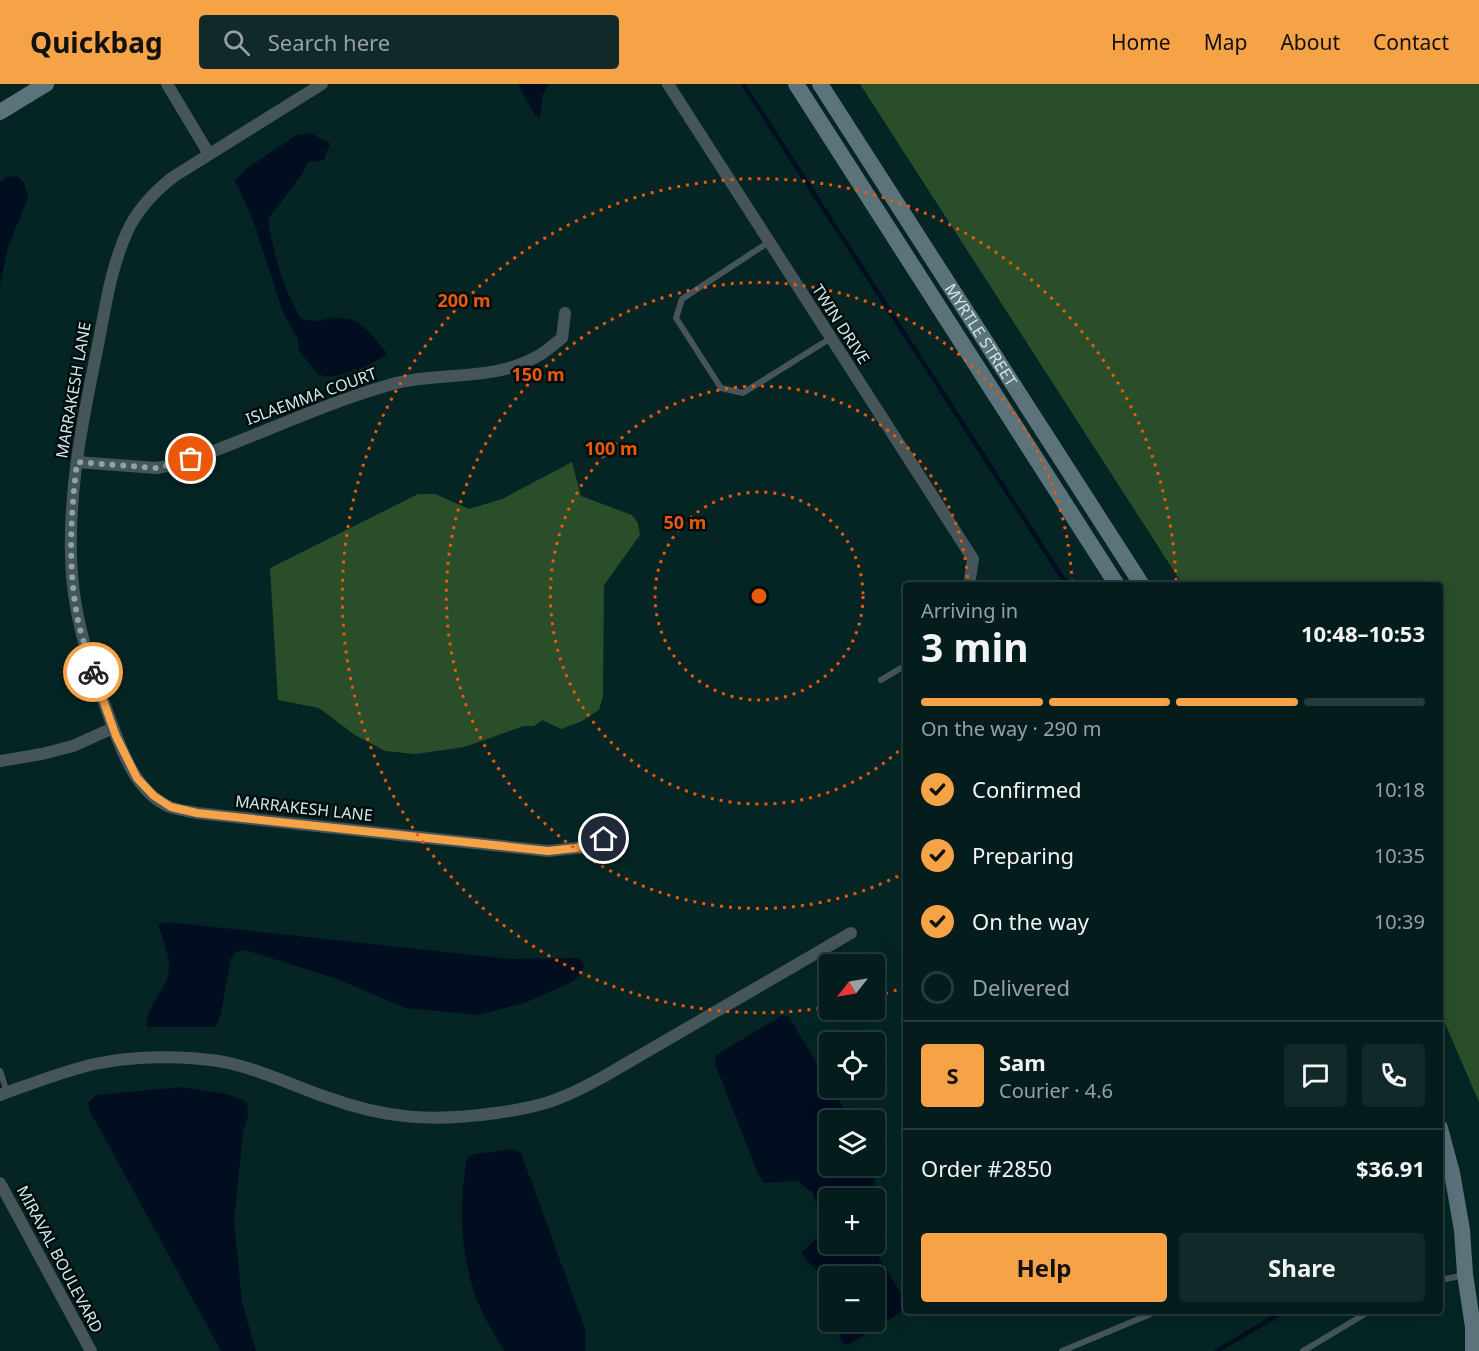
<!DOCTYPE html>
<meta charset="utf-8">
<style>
body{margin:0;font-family:"Noto Sans",sans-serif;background:#122929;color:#f1f3f6;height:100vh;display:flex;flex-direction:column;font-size:22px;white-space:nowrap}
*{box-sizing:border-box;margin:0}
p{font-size:20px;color:#97a1a3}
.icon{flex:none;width:33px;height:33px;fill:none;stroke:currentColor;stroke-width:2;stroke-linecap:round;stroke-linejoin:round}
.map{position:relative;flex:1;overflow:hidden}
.details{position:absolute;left:903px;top:498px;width:540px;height:732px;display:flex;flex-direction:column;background:#041c1c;border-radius:6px;box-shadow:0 6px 24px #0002,0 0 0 2px #253a3b}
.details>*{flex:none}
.needle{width:39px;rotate:239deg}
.controls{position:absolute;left:819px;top:870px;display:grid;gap:12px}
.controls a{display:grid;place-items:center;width:66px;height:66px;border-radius:6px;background:#041c1c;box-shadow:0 6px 24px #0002,0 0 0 2px #253a3b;font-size:30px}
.pin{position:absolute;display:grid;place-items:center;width:51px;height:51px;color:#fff;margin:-26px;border:3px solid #fff;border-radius:50%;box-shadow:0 2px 6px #0007}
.courier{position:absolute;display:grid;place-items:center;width:60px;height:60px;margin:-30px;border:4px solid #f6a247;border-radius:50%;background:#fff;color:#222;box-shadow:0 2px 8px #0007}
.summary em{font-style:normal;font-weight:700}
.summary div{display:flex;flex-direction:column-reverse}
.summary{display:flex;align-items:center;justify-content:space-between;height:102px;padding:0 18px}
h1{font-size:39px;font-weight:700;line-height:45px}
.bar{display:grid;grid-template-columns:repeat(4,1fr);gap:9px 6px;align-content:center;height:72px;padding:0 18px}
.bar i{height:8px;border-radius:4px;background:#253a3b}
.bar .selected{background:#f6a247}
.bar p{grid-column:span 4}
.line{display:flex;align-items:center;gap:15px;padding:0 18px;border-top:2px solid #253a3b}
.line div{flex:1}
.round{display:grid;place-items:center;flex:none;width:63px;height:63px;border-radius:6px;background:#122929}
ol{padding:0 18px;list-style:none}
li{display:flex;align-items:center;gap:18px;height:66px}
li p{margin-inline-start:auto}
li .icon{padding:6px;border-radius:50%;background:#f6a247;color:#111;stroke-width:4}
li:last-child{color:#97a1a3}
li i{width:33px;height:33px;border:3px solid #253a3b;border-radius:50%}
.cta{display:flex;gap:12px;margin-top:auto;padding:12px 18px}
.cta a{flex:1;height:69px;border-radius:6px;background:#f6a247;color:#111;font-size:24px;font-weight:700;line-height:69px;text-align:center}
.cta a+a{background:#122929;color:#f1f3f6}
header{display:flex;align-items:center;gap:36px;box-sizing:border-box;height:84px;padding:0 30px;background:#f6a247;color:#111}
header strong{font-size:28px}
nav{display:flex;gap:33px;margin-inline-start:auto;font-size:21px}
.search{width:420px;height:54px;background:#122929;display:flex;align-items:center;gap:15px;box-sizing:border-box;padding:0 21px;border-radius:6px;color:#97a1a3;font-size:22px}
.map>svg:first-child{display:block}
.green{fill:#2a4e29}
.water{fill:#000e20}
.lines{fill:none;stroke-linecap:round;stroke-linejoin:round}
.stream{stroke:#000e20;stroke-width:4.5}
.lane{stroke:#46555a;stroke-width:6}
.street{stroke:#46555a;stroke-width:12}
.secondary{stroke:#5c737c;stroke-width:16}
.done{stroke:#8ba4a4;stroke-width:6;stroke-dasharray:0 10.8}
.route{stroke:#f6a247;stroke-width:8}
.ring{fill:none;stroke:#e8590c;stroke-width:3;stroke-dasharray:3 6}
.labels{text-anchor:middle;stroke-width:5;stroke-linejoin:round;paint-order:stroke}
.street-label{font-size:16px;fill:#d3e8e8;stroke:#010c0c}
.centre{fill:#e8590c;stroke:#010c0c;stroke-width:3}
.ring-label{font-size:18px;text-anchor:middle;font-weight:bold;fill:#e8590c;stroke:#010c0c;stroke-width:5;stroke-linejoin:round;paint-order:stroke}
</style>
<header>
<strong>Quickbag</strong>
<div class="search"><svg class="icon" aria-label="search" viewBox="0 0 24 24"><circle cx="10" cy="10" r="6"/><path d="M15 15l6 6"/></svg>Search here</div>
<nav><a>Home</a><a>Map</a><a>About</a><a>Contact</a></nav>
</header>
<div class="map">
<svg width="1479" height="1267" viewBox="0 0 1479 1267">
<rect width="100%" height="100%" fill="#052525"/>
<path class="green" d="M860 0H1479V1018L1440 928V501H1183Z
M572 378 581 412 632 431 638 439 640 451 604 501 603 612 599 626 580 638 561 645 542 636 534 642H524L464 663 415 670 385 667 355 651 319 624 278 616 270 484 418 410H435L469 425 502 415Z"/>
<path class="water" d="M518 0H549L543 10 540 35 534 30Z
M310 49 330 59 324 76 308 78 302 90 268 135C274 171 282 203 301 235L318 237 335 233 356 237 368 247 387 269C381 278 345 291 334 292 329 293 324 292 319 291L299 267 298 255 283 228 252 133 235 97 246 85 295 52Z
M17 92 24 98 28 114 8 163 0 202V98L7 93Z
M168 838 510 875 578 874 585 881 580 891 572 898 525 919 478 931 406 924 334 894 245 866 236 868 231 874 221 929 216 943H147C144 924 166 908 169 886 171 875 161 851 158 840Z
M783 931 789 933 829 1000 830 1004H831L851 1036H830V1082H874L875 1076 878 1086 870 1114H830V1160H871L906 1218 903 1227 848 1261 842 1259 835 1238H874V1192H830L829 1220 821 1192 801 1169 818 1153 821 1139 818 1123 812 1108 797 1097 764 1099 758 1090 715 980 716 971Z
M182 1003 227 1010 247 1018 248 1032 243 1048 234 1137 242 1218 256 1267H221L90 1027 88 1018 97 1011Z
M514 1065 521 1069 586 1248 585 1267H504C496 1252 486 1238 480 1223 460 1176 458 1124 467 1074L475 1070Z"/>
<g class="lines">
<path class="stream" d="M743 0 1067 501
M1217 1267 1284 1227"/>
<path class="lane" d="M769 158 682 215 676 234 721 304 743 309 831 254
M881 596 906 581
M0 987 7 1008
M1440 1196 1465 1191
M1062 1267 1158 1227
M1303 1267 1370 1227"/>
<path class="street" d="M167 0 209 70
M322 0 173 93C154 108 137 126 127 148 110 186 105 226 97 266 83 334 69 403 71 473 72 526 88 578 107 627 120 661 133 707 170 723 178 726 188 727 197 729L548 767 576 764 604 755
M668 0 973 475 969 501
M77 378 156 384 178 380C249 356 316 322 389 301 436 287 492 298 536 273 546 268 554 260 562 254L565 229
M0 677 42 670 73 662 113 644
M0 1011C31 1000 63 987 95 980 132 972 181 971 218 977 255 983 291 1001 326 1013 386 1035 433 1038 496 1029 518 1026 542 1022 562 1013 576 1008 590 1000 603 993L851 849
M0 1099 91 1267"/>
<g class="secondary">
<path d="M796 0 1117 501"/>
<path id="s1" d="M820 0 1142 501"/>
<path d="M0 28 46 0"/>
<path d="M1440 1044 1452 1089 1462 1146 1465 1190 1473 1243V1267"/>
</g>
</g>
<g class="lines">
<path class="done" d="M93 588C87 567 79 546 76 526 68 476 71 428 77 378L156 384 191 375"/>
<path class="route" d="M93 588 116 652 137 694 154 712 171 723 197 729 548 767 576 764 604 755"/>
</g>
<g class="ring">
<circle cx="759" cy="512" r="104"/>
<path d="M905 661A209 209 0 1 1 968 499"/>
<path d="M906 788A313 313 0 1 1 1072 498"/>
<path d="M905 903A417 417 0 0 1 877 912M828 923A417 417 0 1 1 1176 497"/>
</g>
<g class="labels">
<g class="street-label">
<text transform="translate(841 240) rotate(57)" y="6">TWIN DRIVE</text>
<text dy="6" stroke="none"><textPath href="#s1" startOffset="298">MYRTLE STREET</textPath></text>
<text transform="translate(73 306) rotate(-80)" y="6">MARRAKESH LANE</text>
<text transform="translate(311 312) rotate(-20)" y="6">ISLAEMMA COURT</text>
<text transform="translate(304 724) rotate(6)" y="6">MARRAKESH LANE</text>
<text transform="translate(60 1175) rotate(62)" y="6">MIRAVAL BOULEVARD</text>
</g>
</g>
<circle cx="759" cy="512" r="9" class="centre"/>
<g class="ring-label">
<text x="464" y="223">200 m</text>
<text x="538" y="297">150 m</text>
<text x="611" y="371">100 m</text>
<text x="685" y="445">50 m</text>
</g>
</svg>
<div class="controls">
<a><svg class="needle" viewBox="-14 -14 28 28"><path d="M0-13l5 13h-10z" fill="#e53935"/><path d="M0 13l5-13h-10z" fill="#97a1a3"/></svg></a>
<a><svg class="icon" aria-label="locate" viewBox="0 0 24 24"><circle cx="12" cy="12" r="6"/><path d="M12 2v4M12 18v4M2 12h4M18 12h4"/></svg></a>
<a><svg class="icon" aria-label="layers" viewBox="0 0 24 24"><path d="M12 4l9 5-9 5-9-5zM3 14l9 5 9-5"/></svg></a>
<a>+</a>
<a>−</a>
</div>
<div class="pin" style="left:191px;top:375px;background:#ea580c"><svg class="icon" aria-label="bag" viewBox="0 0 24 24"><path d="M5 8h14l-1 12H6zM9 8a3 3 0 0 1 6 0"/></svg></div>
<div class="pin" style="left:604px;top:755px;background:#1f2937"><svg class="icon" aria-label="home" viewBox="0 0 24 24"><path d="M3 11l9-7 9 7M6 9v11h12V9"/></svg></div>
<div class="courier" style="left:93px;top:588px"><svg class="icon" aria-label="bike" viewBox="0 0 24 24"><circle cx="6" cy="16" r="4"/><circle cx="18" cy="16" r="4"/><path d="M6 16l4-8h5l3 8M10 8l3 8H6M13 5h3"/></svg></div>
<section class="details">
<div class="summary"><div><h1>3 min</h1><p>Arriving in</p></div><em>10:48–10:53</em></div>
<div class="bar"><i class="selected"></i><i class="selected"></i><i class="selected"></i><i></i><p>On the way · 290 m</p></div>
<ol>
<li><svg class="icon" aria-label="check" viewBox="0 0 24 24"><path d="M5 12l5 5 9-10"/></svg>Confirmed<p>10:18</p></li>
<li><svg class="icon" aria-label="check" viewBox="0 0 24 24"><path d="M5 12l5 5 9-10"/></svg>Preparing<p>10:35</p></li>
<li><svg class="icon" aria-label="check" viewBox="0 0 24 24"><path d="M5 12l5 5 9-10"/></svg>On the way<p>10:39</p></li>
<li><i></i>Delivered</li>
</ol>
<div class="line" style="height:108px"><b class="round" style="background:#f6a247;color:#111">S</b><div><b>Sam</b><p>Courier · 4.6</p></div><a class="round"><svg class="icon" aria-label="chat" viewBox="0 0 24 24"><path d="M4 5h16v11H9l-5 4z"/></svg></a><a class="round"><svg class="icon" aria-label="phone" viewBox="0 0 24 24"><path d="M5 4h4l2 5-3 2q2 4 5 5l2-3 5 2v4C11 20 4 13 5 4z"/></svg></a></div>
<div class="line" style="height:78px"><div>Order #2850</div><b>$36.91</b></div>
<div class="cta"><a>Help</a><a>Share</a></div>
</section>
</div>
